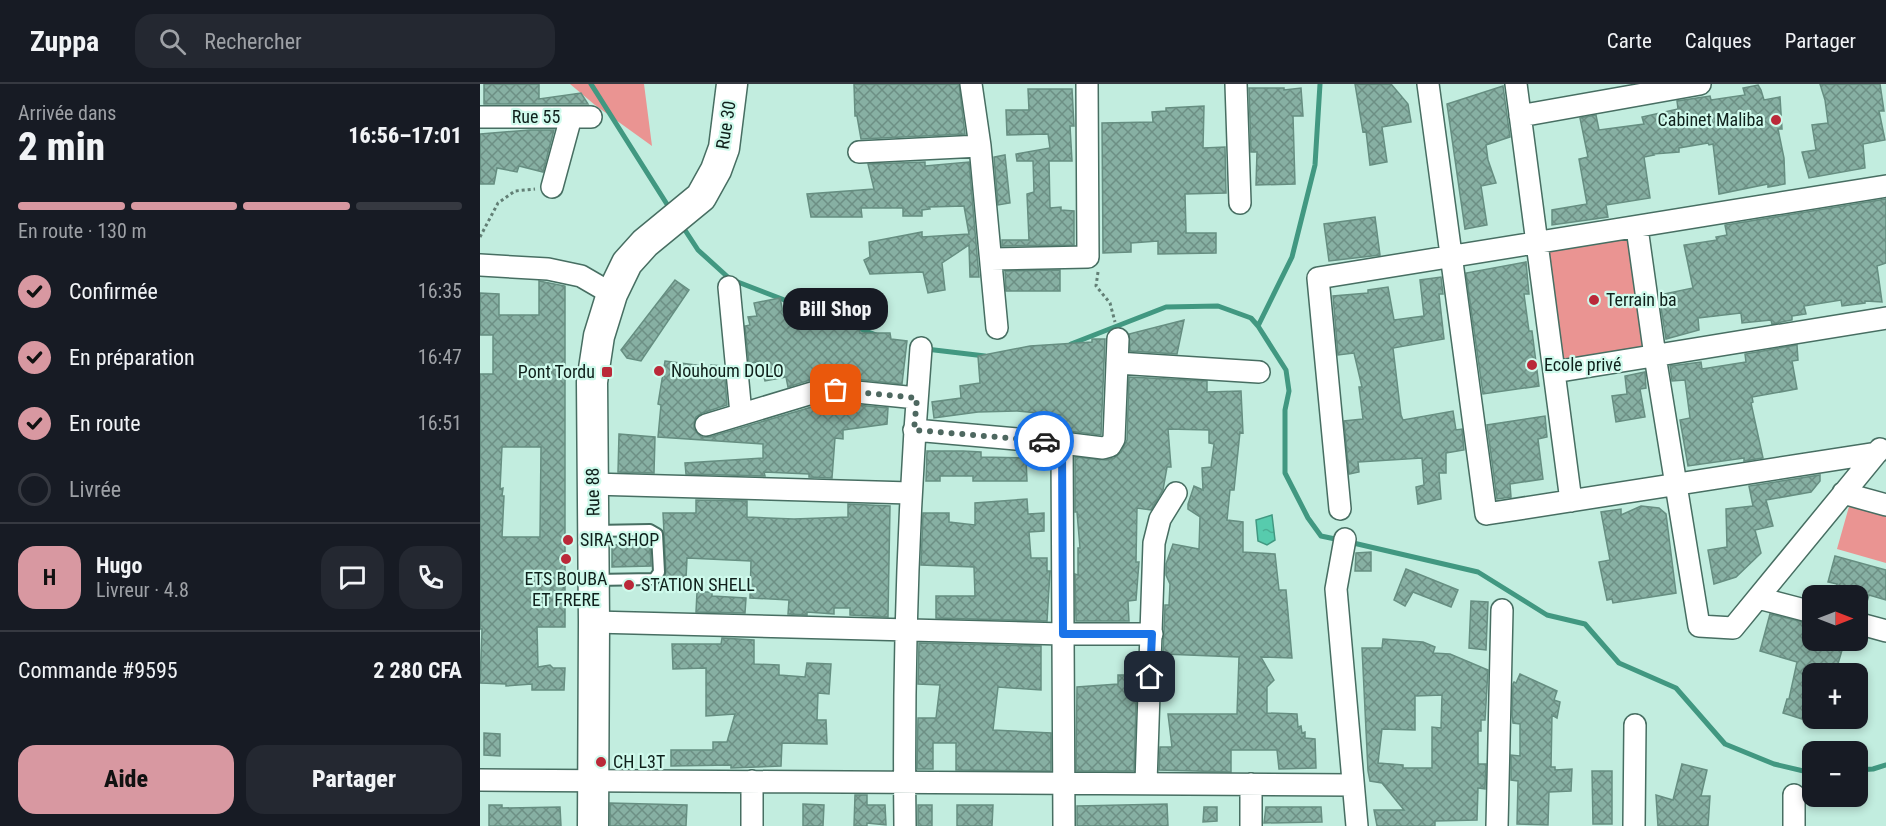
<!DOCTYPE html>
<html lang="fr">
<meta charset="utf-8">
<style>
body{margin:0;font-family:"Roboto Condensed",sans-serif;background:#242831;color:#f1f3f6;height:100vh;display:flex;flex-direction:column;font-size:22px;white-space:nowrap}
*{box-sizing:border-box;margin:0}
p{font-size:20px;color:#9ea1a6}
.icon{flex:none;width:33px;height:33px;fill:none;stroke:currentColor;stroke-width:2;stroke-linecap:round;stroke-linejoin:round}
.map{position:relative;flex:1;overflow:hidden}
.panel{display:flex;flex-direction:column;background:#171b24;width:480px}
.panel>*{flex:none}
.needle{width:39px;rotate:90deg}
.tools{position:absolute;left:1322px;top:501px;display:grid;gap:12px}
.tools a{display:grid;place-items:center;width:66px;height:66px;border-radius:12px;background:#171b24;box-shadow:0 3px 9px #0003;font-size:30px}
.pin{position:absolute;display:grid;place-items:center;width:51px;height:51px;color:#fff;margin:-26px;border-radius:12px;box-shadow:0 3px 9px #0006}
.courier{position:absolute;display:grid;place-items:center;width:60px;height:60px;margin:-30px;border:4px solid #1a73e8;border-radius:50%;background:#fff;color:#222;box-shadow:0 2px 8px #0007}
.bubble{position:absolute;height:42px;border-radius:18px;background:#171b24;box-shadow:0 3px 9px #0003;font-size:20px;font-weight:800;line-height:42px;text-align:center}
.overview em{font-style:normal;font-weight:800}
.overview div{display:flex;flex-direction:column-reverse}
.overview{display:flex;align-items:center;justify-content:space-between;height:102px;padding:0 18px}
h1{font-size:39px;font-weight:800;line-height:45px}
.bar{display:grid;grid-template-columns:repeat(4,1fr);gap:9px 6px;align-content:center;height:72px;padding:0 18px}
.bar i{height:8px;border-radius:4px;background:#363941}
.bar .selected{background:#d898a1}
.bar p{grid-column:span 4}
.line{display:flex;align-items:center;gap:15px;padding:0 18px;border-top:2px solid #363941}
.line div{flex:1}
.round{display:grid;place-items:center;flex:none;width:63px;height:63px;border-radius:18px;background:#242831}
ol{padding:0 18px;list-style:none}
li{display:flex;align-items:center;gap:18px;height:66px}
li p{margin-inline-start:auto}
li .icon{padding:6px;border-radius:50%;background:#d898a1;color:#111;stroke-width:4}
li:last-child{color:#9ea1a6}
li i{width:33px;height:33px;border:3px solid #363941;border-radius:50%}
.primary-button{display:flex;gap:12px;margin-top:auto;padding:12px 18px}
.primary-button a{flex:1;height:69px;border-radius:18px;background:#d898a1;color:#111;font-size:24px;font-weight:800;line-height:69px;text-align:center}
.primary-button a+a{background:#242831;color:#f1f3f6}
header{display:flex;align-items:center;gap:36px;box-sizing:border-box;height:84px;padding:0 30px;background:#171b24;border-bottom:2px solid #363941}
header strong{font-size:28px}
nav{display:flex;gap:33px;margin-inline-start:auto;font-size:21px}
.search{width:420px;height:54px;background:#242831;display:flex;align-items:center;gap:15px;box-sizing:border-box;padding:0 21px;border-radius:18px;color:#9ea1a6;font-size:22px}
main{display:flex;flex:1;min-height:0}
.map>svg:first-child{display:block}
.park{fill:#ea9492}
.water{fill:url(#water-ripples);stroke:#419881;stroke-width:1.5}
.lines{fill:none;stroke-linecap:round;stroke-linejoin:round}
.stream{stroke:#419881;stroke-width:5}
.building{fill:url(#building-cross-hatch);stroke:#668e81;stroke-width:1.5;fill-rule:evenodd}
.lane-casing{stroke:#476e62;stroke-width:14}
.street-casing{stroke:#476e62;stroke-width:24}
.secondary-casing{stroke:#476e62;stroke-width:33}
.path{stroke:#627f75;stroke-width:3;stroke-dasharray:3 3;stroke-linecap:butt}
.lane{stroke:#fff;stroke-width:10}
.street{stroke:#fff;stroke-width:21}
.secondary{stroke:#fff;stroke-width:30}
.done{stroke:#4e6860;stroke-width:6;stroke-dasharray:0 10.8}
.route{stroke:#1a73e8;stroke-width:8}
.poi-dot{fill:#ba2939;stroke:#cffaec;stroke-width:2}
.labels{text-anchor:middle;stroke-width:4.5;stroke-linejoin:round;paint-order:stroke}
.street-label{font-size:18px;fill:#0f201b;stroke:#cffaec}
.poi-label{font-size:18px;fill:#0f201b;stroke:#cffaec;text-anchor:start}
</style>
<header>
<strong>Zuppa</strong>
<div class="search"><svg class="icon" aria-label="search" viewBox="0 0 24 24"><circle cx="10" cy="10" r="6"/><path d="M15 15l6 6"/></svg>Rechercher</div>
<nav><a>Carte</a><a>Calques</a><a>Partager</a></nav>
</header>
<main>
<section class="panel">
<div class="overview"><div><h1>2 min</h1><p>Arrivée dans</p></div><em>16:56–17:01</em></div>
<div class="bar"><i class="selected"></i><i class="selected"></i><i class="selected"></i><i></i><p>En route · 130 m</p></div>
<ol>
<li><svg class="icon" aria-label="check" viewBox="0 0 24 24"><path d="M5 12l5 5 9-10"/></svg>Confirmée<p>16:35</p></li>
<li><svg class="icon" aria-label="check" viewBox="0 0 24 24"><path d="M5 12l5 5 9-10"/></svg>En préparation<p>16:47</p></li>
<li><svg class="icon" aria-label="check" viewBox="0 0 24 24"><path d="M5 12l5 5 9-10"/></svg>En route<p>16:51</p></li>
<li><i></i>Livrée</li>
</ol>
<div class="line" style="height:108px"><b class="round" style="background:#d898a1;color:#111">H</b><div><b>Hugo</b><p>Livreur · 4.8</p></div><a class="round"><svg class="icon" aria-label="chat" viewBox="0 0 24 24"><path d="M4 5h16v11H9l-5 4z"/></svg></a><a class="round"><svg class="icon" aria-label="phone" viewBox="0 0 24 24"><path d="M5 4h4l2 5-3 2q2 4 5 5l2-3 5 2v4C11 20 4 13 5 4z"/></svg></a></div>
<div class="line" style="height:78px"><div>Commande #9595</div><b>2 280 CFA</b></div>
<div class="primary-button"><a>Aide</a><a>Partager</a></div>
</section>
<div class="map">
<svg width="1406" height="742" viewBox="0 0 1406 742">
<defs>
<pattern id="water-ripples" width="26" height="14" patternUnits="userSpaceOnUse" patternTransform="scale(1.5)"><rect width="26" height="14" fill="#57cbad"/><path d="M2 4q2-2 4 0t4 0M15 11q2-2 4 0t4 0" fill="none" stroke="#4bae94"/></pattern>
<pattern id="building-cross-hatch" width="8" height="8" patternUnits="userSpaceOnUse" patternTransform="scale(1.5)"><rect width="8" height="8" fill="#87b0a3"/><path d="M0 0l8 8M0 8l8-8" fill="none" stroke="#6d8f84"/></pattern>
</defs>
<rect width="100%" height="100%" fill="#c2eddf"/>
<path class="park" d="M90 0H164L172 62 115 21Z
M1151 152 1169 268 1078 281 1060 163Z
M1370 419 1406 429V479L1357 465Z"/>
<path class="water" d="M792 431 795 456 787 461 778 457 776 436Z"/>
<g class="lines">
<path class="stream" d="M111 0 190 125
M201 140 218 166 250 195 354 235
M363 238 396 251
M778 242 812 173 835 81 840 0
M591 260 686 223 738 222 771 234 778 242 806 286 809 307 805 326V389L828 434 841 452 860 456
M446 265 505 272
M869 458 998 488 1067 531 1105 540 1139 579 1196 604 1245 660 1294 680 1332 689
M1377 686 1393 685 1406 681"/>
</g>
<path class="building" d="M4 0H59V15L101 9 108 20H4Z
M374 0H479L485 50 381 55 377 32H375Z
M875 0H911L928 20 931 38 902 43 907 78 890 81 886 47 883 48Z
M1340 0H1400L1404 27H1399L1405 56 1383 60 1385 84 1329 94 1322 68 1336 66 1332 41 1348 39 1345 16Z
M1278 1 1281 6 1284 16 1300 13 1302 45H1298L1304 74 1305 100 1288 103V100L1239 110 1233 60 1229 61 1228 59 1199 64V68L1173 70 1174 71 1164 73 1170 114 1126 121 1128 133 1072 141V126L1107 120 1099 75 1108 73 1100 34 1116 31 1119 46 1164 40 1162 33 1198 25 1197 17 1230 12 1231 16 1265 11 1263 4Z
M1023 2 1030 53 1006 61 1008 76 1016 99 1001 102 1007 141 985 145 967 20Z
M769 4H804V6L821 4 823 32H813L815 100 776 101 777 68H771Z
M548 5H592L594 42H590L592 77H569L570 124 581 123V126L594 127V161L522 162V156H549L547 110 554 108 553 77H537L536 70 570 64 568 50 527 51 526 26H549Z
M724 22 723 64 745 63 746 109 705 110 706 147V149H736V169L678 170V157L651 159V168L623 169 622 39 673 38 672 28 686 27V24Z
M50 46H74L63 88 39 82 37 88 17 84 14 100H0V50Z
M525 71 530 119 518 121 514 73Z
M445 78V82L489 78 499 193H490L489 161 462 179 465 206 448 209 443 188 390 190 384 176 390 173 389 158 442 148V153L489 150 484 122 449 123 450 125 442 126V132H423V124H381L382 133H331L327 110 394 105 388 80Z
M1406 115V179L1397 182 1402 218 1385 217V219L1362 222 1361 216 1324 222 1326 230 1312 232V236L1292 240 1291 236 1262 239 1261 229 1218 234 1219 246 1186 255 1179 211 1213 204 1204 161 1237 156 1236 153 1247 151 1245 141Z
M895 133 900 171 849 177 844 140Z
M1046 178 1049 210H1044L1049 247H1052L1059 302 1003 310 986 189Z
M580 186V207H526L525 187Z
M961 193 963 210H959L964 255 913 264 921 331 923 336 973 327 976 346 982 345 984 366 966 369V389H959L961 415 938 420 936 403 944 401 942 374 878 378 879 388 869 390 864 337 883 335 879 303H882L874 269 858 271 853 212 888 209V206L908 203 914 236 944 232 940 196Z
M195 196 209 206 161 277 147 274 141 266Z
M59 197 85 202V543H57L58 583 70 581 73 584H85L84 606H52V600L26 602V600L0 599 2 545H0V290H13V251H0V209L19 210V231H59ZM22 363H61L60 453H22L24 412H22L23 404 20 405Z
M300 214 303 228 318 225 319 231 324 229 326 237 365 228 368 242 379 240 380 249H410L411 255 427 257 422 300 355 293 330 296 308 303 306 293 285 297 280 277 269 280 265 242 270 241 268 233 277 232 274 219Z
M704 236 697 270 650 267 649 250Z
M612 255H625L621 351 580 346V331L537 327 498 328 454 334 452 318 481 314 480 302 500 299 498 272 550 262 612 258Z
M1317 261 1318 276 1312 277 1317 305 1272 313 1273 318 1271 319 1283 374 1264 377V374L1208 382 1200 336 1210 334 1205 296 1192 297 1190 282 1221 278 1222 285 1266 278 1265 270Z
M185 277 231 283V281L244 282 247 321 222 329 216 333 214 339V345L223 353H230L335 322 356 319 408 324 407 340 363 346V355L355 354 352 394 329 393V390L284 388 285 392 206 390 205 379 283 374V360L178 353 181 321 178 320Z
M1165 288 1166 304 1160 305 1165 333 1136 338 1132 312 1147 310 1145 292Z
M649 293 727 297V308L761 307 763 349 760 348 754 406H750L747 436 763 438V468L795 470 799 506H806L812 574 781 573 794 596 787 603V629L817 630 818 643 821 642 822 649 825 648V654L835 655 836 684 799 685 797 666H751V688L679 686 680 663H692L688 630H757L759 573 683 570 685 521H689L690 500 686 491V480L693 460 719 465 720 433 708 425V420L714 402 723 406 722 384 731 383 734 360 729 359V346L688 345 691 383H687L683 406 671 426 657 424 656 478H659L656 516 648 517 649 537H596L595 490 598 491V464H600L597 428H595V373L626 376 634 374 641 368 647 356Z
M1065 332 1067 353 1058 355 1063 395 1030 400 1031 413 1017 415 1007 341Z
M139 350 175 353 174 389 138 388Z
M447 367H483L501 368V373L546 374 547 397H493V392H460V397H446Z
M1340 391V397L1331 408 1286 416 1293 442 1275 446 1281 469 1256 493 1234 500 1228 466 1247 463 1246 425 1273 422 1269 402Z
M547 415 548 430 564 429V447L549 448 551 474H567V487H570L567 537 456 534V512H495L494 483 441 481 443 429H469V438L495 441V419Z
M216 416 267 417V433L314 435 368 433V420L410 422 408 533 370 531V524H354V530L327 528V531L308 530 309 516 270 514 271 477 207 474 206 495H183L186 488 183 429H216Z
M1161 422 1179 424 1186 430 1196 509 1133 519 1132 515 1127 516 1119 478 1130 476 1121 428 1141 425V431Z
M170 460 171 482 132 483V461Z
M891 468V487H875L876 469Z
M1355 472 1406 486V516L1389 511 1384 528 1377 527V512H1353L1357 500 1348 498Z
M926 485 978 506 971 523 933 508 925 522 914 516Z
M217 508H232V512L266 514 265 529 216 528Z
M991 517 1008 518 1006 566 989 564Z
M1290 530 1332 540V556H1365L1355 590H1332V619L1327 617 1322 635 1303 629 1307 615H1309L1317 578 1280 567Z
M242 554 274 556V580L299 581V591L325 593 327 579 351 580 349 610 338 609 337 636H346L347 660 302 659 301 682 251 684V681L191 682V666H233V658H247L255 630 226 632V584L193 585 192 560H241Z
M903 555 943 558 955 563 953 569 970 570 1008 586 1005 636H1001V647H998V680H1006L1005 703V705L998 704 997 736 955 737V742H897L894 726H924L902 699 890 697 888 687 882 564H902ZM962 611 961 644 952 643V684H923V681L898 679 902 645 935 646V612Z
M439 559 561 562V606L518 603 513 646 571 649V687L476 686V659H453V685H437L438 634H456L460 601 438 600Z
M1040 590 1077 607 1074 616 1080 618 1077 634 1072 631 1071 683H1075V686L1092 685 1091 707 1069 708 1068 741 1037 740 1038 697 1031 696V671L1040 672V640L1033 639 1032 631 1033 600 1034 598 1036 599Z
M638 591H657L654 687H596L597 603 638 600Z
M4 649 20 650V672L4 671Z
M1202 680 1227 686 1221 712H1230L1228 742H1178L1176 711 1193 716Z
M1112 687H1132V740H1113Z
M375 711H387V721H405L406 741 387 739V742H374Z
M130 719 207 721 206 742H130Z
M323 720 344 721 343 742H323Z
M687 720 688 742H597V722Z
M9 721H22V724L80 723 81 742H9Z
M438 721H452V742H438Z
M477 721H513L512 742H477Z
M724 723H737V737L723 738Z
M786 723H841L842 738 784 739Z"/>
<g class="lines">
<defs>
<path id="lane" d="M114 447 170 446 177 450 179 488 174 495 115 496"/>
<path id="street" d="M491 0 500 62 517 244
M756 0 760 119
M948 0 1006 430 1397 369
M1036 0 1091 417
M1040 32 1220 0
M0 33H111
M379 68 500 62
M72 103 91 33
M1157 144 1175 272 1219 542 1253 544 1400 365
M511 175 608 173 607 0
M0 181 68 185 101 192 132 210
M249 203 261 330
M637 279 779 288
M1074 288 1406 234
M226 341 332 309 356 306 437 314
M434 346 582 359 623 364 630 362 634 355 638 255
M582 359 584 742
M112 400 430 409
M1363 409 1406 421
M860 425 838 194 1406 102
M865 455 856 505 877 742
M1278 514 1332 528
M114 538 583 550H672
M1377 539 1406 547
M0 696 873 701
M272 697V742
M666 699 674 459 680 435 696 409
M771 700V742
M425 742C423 582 428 423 441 264
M1017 742 1022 526
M1154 742 1155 641
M1314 742V711"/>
<path id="secondary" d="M113 742 114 538 112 298 119 252 132 210 147 179 165 159 221 113 236 86 244 64 252 0"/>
</defs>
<use href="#lane" class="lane-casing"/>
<use href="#street" class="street-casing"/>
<use href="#secondary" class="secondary-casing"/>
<path class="path" d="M0 153 18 119 35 107 55 105
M618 188 616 202 630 219 635 238"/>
<use href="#lane" class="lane"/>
<use href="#street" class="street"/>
<use href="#secondary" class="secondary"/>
</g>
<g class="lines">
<path class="done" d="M356 306 437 314 434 346 564 357"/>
<path class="route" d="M564 357 582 358 583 550H672L670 593"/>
</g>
<g class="poi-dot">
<circle cx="1296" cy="36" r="6"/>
<circle cx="1114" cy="216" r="6"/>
<circle cx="1052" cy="281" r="6"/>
<circle cx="179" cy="287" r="6"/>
<rect x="121" y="282" width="12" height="12" rx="3"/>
<circle cx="88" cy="456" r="6"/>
<circle cx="86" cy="475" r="6"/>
<circle cx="149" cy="501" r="6"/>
<circle cx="121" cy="678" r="6"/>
</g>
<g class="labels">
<g class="street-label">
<text x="56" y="39">Rue 55</text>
<text transform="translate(246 41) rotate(-81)" y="6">Rue 30</text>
<text transform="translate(113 408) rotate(-91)" y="6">Rue 88</text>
</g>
<g class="poi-label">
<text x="1284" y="42" text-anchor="end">Cabinet Maliba</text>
<text x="1126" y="222">Terrain ba</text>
<text x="1064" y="287">Ecole privé</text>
<text x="191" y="293">Nouhoum DOLO</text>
<text x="115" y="294" text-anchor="end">Pont Tordu</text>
<text x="100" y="462">SIRA SHOP</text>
<text x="86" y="501" text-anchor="middle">ETS BOUBA<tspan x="86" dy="21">ET FRERE</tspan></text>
<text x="161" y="507">STATION SHELL</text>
<text x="133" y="684">CH L3T</text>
</g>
</g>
</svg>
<div class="tools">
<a><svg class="needle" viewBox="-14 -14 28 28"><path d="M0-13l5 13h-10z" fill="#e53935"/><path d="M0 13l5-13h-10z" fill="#9ea1a6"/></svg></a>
<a>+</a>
<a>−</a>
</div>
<div class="pin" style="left:356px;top:306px;background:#ea580c"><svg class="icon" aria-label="bag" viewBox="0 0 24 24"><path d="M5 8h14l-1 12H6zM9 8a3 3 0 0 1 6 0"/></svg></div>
<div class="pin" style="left:670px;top:593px;background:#1f2937"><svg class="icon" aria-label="home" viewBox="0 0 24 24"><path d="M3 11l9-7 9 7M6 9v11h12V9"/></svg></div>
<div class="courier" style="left:564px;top:357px"><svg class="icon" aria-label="car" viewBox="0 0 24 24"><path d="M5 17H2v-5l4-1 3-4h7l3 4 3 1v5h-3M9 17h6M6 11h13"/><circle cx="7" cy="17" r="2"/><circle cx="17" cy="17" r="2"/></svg></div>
<div class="bubble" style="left:303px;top:204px;width:105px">Bill Shop</div>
</div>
</main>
